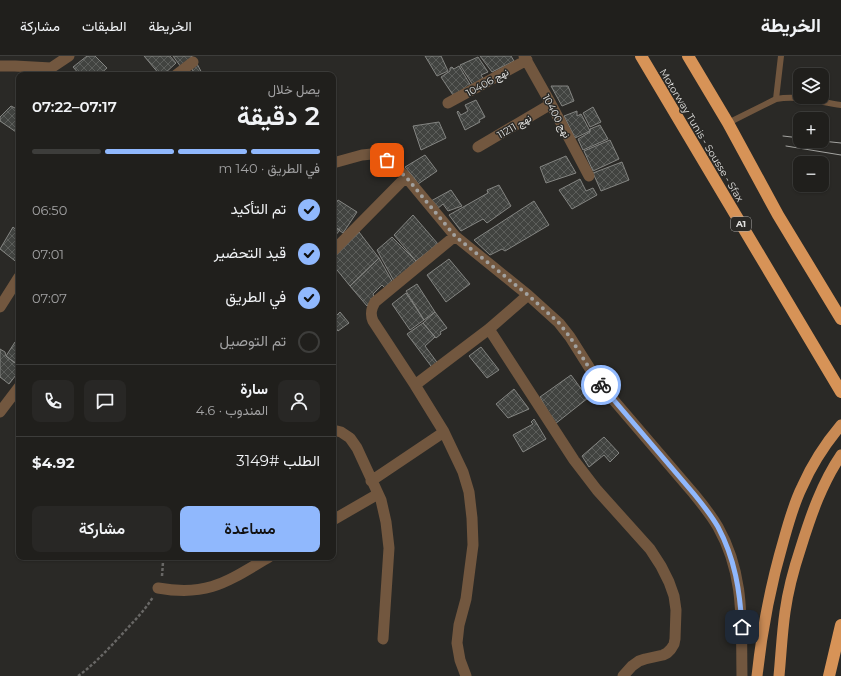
<!DOCTYPE html>
<html lang="ar">
<meta charset="utf-8">
<style>
body{margin:0;font-family:Montserrat,Vazirmatn,sans-serif;background:#282725;color:#f1f3f6;direction:rtl;height:100vh;display:flex;flex-direction:column;font-size:15px;white-space:nowrap}
*{box-sizing:border-box;margin:0}
p{font-size:13px;color:#a2a2a3}
.icon{flex:none;width:22px;height:22px;fill:none;stroke:currentColor;stroke-width:2;stroke-linecap:round;stroke-linejoin:round}
.map{position:relative;flex:1;overflow:hidden;direction:ltr}
.side{position:absolute;left:16px;top:16px;width:320px;height:488px;display:flex;flex-direction:column;background:#201f1c;border-radius:8px;box-shadow:0 1px 3px #0004,0 0 0 1px #3d3d3b;direction:rtl}
.side>*{flex:none}
.tools{position:absolute;left:793px;top:12px;display:grid;gap:8px}
.tools a{display:grid;place-items:center;width:36px;height:36px;border-radius:8px;background:#201f1c;box-shadow:0 1px 3px #0004,0 0 0 1px #3d3d3b;font-size:20px}
.pin{position:absolute;display:grid;place-items:center;width:34px;height:34px;color:#fff;margin:-17px;border-radius:8px;box-shadow:0 2px 6px #0006}
.courier{position:absolute;display:grid;place-items:center;width:40px;height:40px;margin:-20px;border:3px solid #90b8fd;border-radius:50%;background:#fff;color:#222;box-shadow:0 1px 5px #0007}
.head em{font-style:normal;font-weight:600}
.head div{display:flex;flex-direction:column-reverse}
.head{display:flex;align-items:center;justify-content:space-between;height:68px;padding:0 16px}
h1{font-size:26px;font-weight:600;line-height:30px}
.bar{display:grid;grid-template-columns:repeat(4,1fr);gap:6px 4px;align-content:center;height:48px;padding:0 16px}
.bar i{height:5px;border-radius:3px;background:#3d3d3b}
.bar .active{background:#90b8fd}
.bar p{grid-column:span 4}
.line{display:flex;align-items:center;gap:10px;padding:0 16px;border-top:1px solid #3d3d3b}
.line div{flex:1}
.round{display:grid;place-items:center;flex:none;width:42px;height:42px;border-radius:8px;background:#282725}
ol{padding:0 16px;list-style:none}
li{display:flex;align-items:center;gap:12px;height:44px}
li p{margin-inline-start:auto}
li .icon{padding:4px;border-radius:50%;background:#90b8fd;color:#111;stroke-width:4}
li:last-child{color:#a2a2a3}
li i{width:22px;height:22px;border:2px solid #3d3d3b;border-radius:50%}
.action{display:flex;gap:8px;margin-top:auto;padding:8px 16px}
.action a{flex:1;height:46px;border-radius:8px;background:#90b8fd;color:#111;font-size:16px;font-weight:600;line-height:46px;text-align:center}
.action a+a{background:#282725;color:#f1f3f6}
header{display:flex;align-items:center;gap:24px;box-sizing:border-box;height:56px;padding:0 20px;background:#201f1c;border-bottom:1px solid #3d3d3b}
header strong{font-size:19px}
nav{display:flex;gap:22px;margin-inline-start:auto;font-size:14px}
.map>svg:first-child{display:block}
.building{fill:url(#building-cross-hatch);stroke:#848582}
.lines{fill:none;stroke-linecap:round;stroke-linejoin:round}
.path{stroke:#686765;stroke-width:2.5;stroke-dasharray:3 2;stroke-linecap:butt}
.service{stroke:#72573f;stroke-width:6}
.minor{stroke:#72573f;stroke-width:11}
.trunk{stroke:#c98a54;stroke-width:11}
.motorway{stroke:#d79357;stroke-width:12}
.tram{stroke:#a4a4a1;stroke-width:1}
.done{stroke:#a2a19f;stroke-width:4;stroke-dasharray:0 7.2}
.route{stroke:#90b8fd;stroke-width:5}
.labels{text-anchor:middle;stroke-width:3;stroke-linejoin:round;paint-order:stroke}
.shield{fill:#2a2926;stroke:#abaaa8;stroke-width:1}
.shield-label{font-size:9px;font-weight:bold;fill:#e2e2e0}
.street-label{font-size:10px;fill:#e2e2e0;stroke:#2a2926}
</style>
<header>
<strong>الخريطة</strong>
<nav><a>الخريطة</a><a>الطبقات</a><a>مشاركة</a></nav>
</header>
<div class="map">
<svg width="841" height="620" viewBox="0 0 841 620">
<defs>
<pattern id="building-cross-hatch" width="8" height="8" patternUnits="userSpaceOnUse"><rect width="8" height="8" fill="#414340"/><path d="M0 0l8 8M0 8l8-8" fill="none" stroke="#5c5e5b"/></pattern>
</defs>
<rect width="100%" height="100%" fill="#2a2926"/>
<path class="building" d="M87 0H95L107 12 99 19H80L73 11Z
M144 0H170L176 7 163 19H160Z
M173 0H192V1L181 11Z
M425 0H441L448 15 437 20Z
M480 0H511L514 5 492 16Z
M478 1 488 16 481 19 484 24 473 29 460 9Z
M196 6 203 19H195L191 11Z
M459 10 471 30 453 39 441 21 450 15V12L452 11 454 13Z
M551 30H568L574 45 562 50Z
M476 44 485 61 479 64 480 66 465 74 457 56 458 55 461 59 468 55 465 49Z
M11 50 19 54V78L0 65V61Z
M593 51 601 66 590 71 583 57Z
M577 55V60L581 58 590 75 575 82 564 60Z
M439 66 446 82 421 94 413 70Z
M600 69 608 83 583 94 578 83 590 76V73Z
M610 84 619 103 593 115 584 95Z
M425 99 437 115 418 128 415 123 405 111Z
M566 100 576 117 546 127 540 111Z
M622 106 629 124 601 135 593 117Z
M580 123 586 135 593 132 597 139 572 153 559 134Z
M499 129 511 150 487 167 483 163 461 175 449 159 488 137 487 134Z
M451 134 462 150 448 155 443 148 437 153 431 145Z
M338 144 357 156 343 177 333 170V152Z
M534 145 549 169 505 195 502 193 490 199 474 184Z
M413 159 438 188 416 205 394 179Z
M333 170 340 174 333 182Z
M13 171 19 176V208L0 193Z
M359 176 379 202 350 230 333 209V201Z
M392 181 416 205 394 225 377 194Z
M379 202 393 227 386 233 382 229 373 238 375 243 367 250 350 230Z
M449 203 470 228 446 246 427 219Z
M417 228 435 256 424 264 406 235Z
M406 237 424 264 410 274 392 248Z
M340 256 349 267 338 275 333 269V263Z
M435 256 447 272 440 276 441 278 436 282 423 267Z
M423 267 435 281 425 290 439 309 434 314 407 278Z
M15 286 19 288V310L6 300Z
M481 291 499 314 487 322 469 300Z
M0 293 5 296 6 300 19 310V315L9 328 0 321Z
M571 319 588 342 555 368 540 341Z
M514 333 529 353 508 362 496 348Z
M534 363 546 383 523 396 513 379 533 368 531 366Z
M604 381 619 397 610 406 604 399 589 411 582 400Z"/>
<g class="lines">
<path class="path" d="M162 520 163 506V501
M78 620C96 607 110 591 125 575 135 564 145 554 153 541"/>
<path class="service" d="M776 43 781 0
M728 67 776 43C800 39 818 46 841 49"/>
<path class="minor" d="M524 0 551 48 589 120
M0 10H15L51 12
M51 12 69 0
M176 19 193 6
M448 47 527 4
M478 91 551 48
M333 107 362 99 372 98 381 100 387 104 392 108 406 121 455 180 528 239 559 267 570 281 599 327 694 438C703 449 711 459 718 471 745 519 741 566 742 620
M455 180 375 246C371 253 370 258 373 265L415 329 444 376 463 416 469 436 472 462 473 489 466 543 459 569 457 587 460 604 466 620
M333 195 406 121
M0 251 19 221
M489 273 574 404 597 434 650 493 661 510 669 526 674 540 676 554 675 583 674 588 671 593 667 597 663 599 645 603 639 605 632 610 623 620
M415 329 489 273 528 239
M0 356 19 331
M333 374 341 376 350 382 357 392 381 444 386 466 389 492 383 583
M371 425 444 376
M333 464 378 438
M158 532C209 541 228 525 269 501"/>
<path class="trunk" d="M757 620C762 574 771 527 784 483 789 465 794 447 802 431 812 408 825 388 841 369
M779 620C781 599 782 577 785 556 788 534 794 512 801 491 811 459 822 427 841 399"/>
<path class="motorway" d="M641 0 841 336
M688 0 728 67 778 159 841 263
M829 620 841 569"/>
<path class="tram" d="M783 80 800 82
M822 85 841 87
M786 90 841 99"/>
</g>
<g class="lines">
<path class="done" d="M387 104 406 121 455 180 528 239 559 267 570 281 591 315 601 329"/>
<path class="route" d="M601 329 694 438C703 449 711 459 718 471 735 503 740 535 742 571"/>
</g>
<g class="labels">
<rect class="shield" x="731" y="161" width="20" height="14" rx="3"/>
<g class="shield-label">
<text x="741" y="171">A1</text>
</g>
<g class="street-label">
<text transform="translate(487 26) rotate(-29)" y="4">نهج 10406</text>
<text transform="translate(557 60) rotate(62)" y="4">نهج 10400</text>
<text transform="translate(514 70) rotate(-30)" y="4">نهج 11211</text>
<text transform="translate(702 79) rotate(59)" y="4">Motorway Tunis - Sousse - Sfax</text>
</g>
</g>
</svg>
<div class="tools">
<a><svg class="icon" aria-label="layers" viewBox="0 0 24 24"><path d="M12 4l9 5-9 5-9-5zM3 14l9 5 9-5"/></svg></a>
<a>+</a>
<a>−</a>
</div>
<div class="pin" style="left:387px;top:104px;background:#ea580c"><svg class="icon" aria-label="bag" viewBox="0 0 24 24"><path d="M5 8h14l-1 12H6zM9 8a3 3 0 0 1 6 0"/></svg></div>
<div class="pin" style="left:742px;top:571px;background:#1f2937"><svg class="icon" aria-label="home" viewBox="0 0 24 24"><path d="M3 11l9-7 9 7M6 9v11h12V9"/></svg></div>
<div class="courier" style="left:601px;top:329px"><svg class="icon" aria-label="bike" viewBox="0 0 24 24"><circle cx="6" cy="16" r="4"/><circle cx="18" cy="16" r="4"/><path d="M6 16l4-8h5l3 8M10 8l3 8H6M13 5h3"/></svg></div>
<section class="side">
<div class="head"><div><h1>2 دقيقة</h1><p>يصل خلال</p></div><em>07:17–07:22</em></div>
<div class="bar"><i class="active"></i><i class="active"></i><i class="active"></i><i></i><p>في الطريق · 140 m</p></div>
<ol>
<li><svg class="icon" aria-label="check" viewBox="0 0 24 24"><path d="M5 12l5 5 9-10"/></svg>تم التأكيد<p>06:50</p></li>
<li><svg class="icon" aria-label="check" viewBox="0 0 24 24"><path d="M5 12l5 5 9-10"/></svg>قيد التحضير<p>07:01</p></li>
<li><svg class="icon" aria-label="check" viewBox="0 0 24 24"><path d="M5 12l5 5 9-10"/></svg>في الطريق<p>07:07</p></li>
<li><i></i>تم التوصيل</li>
</ol>
<div class="line" style="height:72px"><a class="round"><svg class="icon" aria-label="person" viewBox="0 0 24 24"><circle cx="12" cy="8" r="4"/><path d="M4 21q1-7 8-7t8 7"/></svg></a><div><b>سارة</b><p>المندوب · 4.6</p></div><a class="round"><svg class="icon" aria-label="chat" viewBox="0 0 24 24"><path d="M4 5h16v11H9l-5 4z"/></svg></a><a class="round"><svg class="icon" aria-label="phone" viewBox="0 0 24 24"><path d="M5 4h4l2 5-3 2q2 4 5 5l2-3 5 2v4C11 20 4 13 5 4z"/></svg></a></div>
<div class="line" style="height:52px"><div>الطلب #3149</div><b>$4.92</b></div>
<div class="action"><a>مساعدة</a><a>مشاركة</a></div>
</section>
</div>
